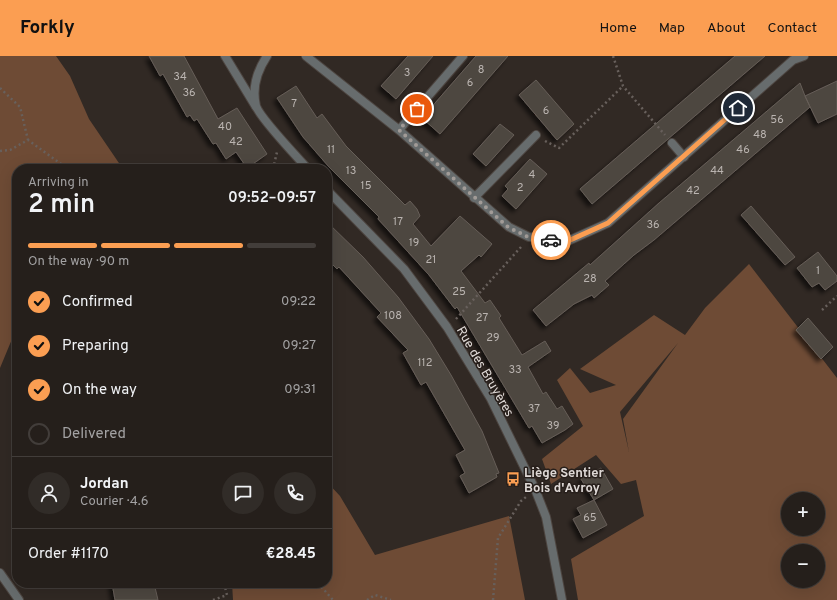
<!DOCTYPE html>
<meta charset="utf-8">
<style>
body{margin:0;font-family:Overpass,sans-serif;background:#312c28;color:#f1f3f6;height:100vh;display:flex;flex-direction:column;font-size:15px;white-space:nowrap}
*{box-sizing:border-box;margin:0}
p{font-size:13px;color:#a3a2a3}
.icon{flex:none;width:22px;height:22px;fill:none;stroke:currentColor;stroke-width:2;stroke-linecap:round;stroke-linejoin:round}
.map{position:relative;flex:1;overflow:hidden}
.side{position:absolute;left:12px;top:108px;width:320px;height:424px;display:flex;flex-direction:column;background:#251f1b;border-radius:16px;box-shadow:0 4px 16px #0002,0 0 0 1px #423d3a}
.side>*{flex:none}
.tools{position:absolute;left:781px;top:436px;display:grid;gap:8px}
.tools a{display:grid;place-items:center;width:44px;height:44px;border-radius:50%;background:#251f1b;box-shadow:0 4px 16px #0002,0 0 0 1px #423d3a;font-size:20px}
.pin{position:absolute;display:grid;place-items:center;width:34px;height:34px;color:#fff;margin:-17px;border:2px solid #fff;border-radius:50%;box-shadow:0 1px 4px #0007}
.courier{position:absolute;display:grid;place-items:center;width:40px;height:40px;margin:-20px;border:3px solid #fb9e52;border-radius:50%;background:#fff;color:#222;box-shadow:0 1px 5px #0007}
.overview em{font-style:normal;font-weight:600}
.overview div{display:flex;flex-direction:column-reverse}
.overview{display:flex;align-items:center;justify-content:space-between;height:68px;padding:0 16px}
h1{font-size:26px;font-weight:600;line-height:30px}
.bar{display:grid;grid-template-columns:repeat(4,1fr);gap:6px 4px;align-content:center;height:48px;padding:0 16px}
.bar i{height:5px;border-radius:3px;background:#423d3a}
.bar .on{background:#fb9e52}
.bar p{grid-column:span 4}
.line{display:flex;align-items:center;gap:10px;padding:0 16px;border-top:1px solid #423d3a}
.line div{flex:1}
.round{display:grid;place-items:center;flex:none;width:42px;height:42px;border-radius:21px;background:#312c28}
ol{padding:0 16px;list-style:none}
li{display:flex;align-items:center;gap:12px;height:44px}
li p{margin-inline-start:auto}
li .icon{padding:4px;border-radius:50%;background:#fb9e52;color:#111;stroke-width:4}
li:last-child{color:#a3a2a3}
li i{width:22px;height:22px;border:2px solid #423d3a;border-radius:50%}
header{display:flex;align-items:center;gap:24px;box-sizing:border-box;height:56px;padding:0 20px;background:#fb9e52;color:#111}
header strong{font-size:19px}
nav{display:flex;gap:22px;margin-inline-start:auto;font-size:14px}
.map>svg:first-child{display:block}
.green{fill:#6e4b35;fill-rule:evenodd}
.building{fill:#4d463f;stroke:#665e58;filter:url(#shadow)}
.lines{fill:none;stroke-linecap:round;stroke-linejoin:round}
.service-casing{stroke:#4d4540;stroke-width:10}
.minor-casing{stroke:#4d4540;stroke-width:10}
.path{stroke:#68605c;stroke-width:2.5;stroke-dasharray:2 3;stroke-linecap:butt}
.service{stroke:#676c6d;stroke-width:8}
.minor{stroke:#676c6d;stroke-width:8}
.done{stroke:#a19b97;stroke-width:4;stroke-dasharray:0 7.2}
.route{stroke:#fb9e52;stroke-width:5}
.labels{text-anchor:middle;stroke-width:3;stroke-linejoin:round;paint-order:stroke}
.number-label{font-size:11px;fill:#bab4b0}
.street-label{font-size:13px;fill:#ded8d5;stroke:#271f1b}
.poi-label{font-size:13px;font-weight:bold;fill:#ded8d5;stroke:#271f1b;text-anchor:start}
</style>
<header>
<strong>Forkly</strong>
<nav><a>Home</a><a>Map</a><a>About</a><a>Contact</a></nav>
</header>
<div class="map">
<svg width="837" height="544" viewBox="0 0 837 544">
<defs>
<filter id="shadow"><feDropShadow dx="-3.5" dy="3.5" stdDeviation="2" flood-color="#0009"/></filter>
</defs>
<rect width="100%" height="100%" fill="#312924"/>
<path class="green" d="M0 0H56L70 20 89 63 123 113H17V271L0 312Z
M749 208 837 322V544H578L571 503 644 460 636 424 621 428 596 399 551 428 542 403 583 370 557 324 570 312 590 337 616 329 580 313 654 259 685 279 705 252ZM678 287 623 363 629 396 620 356ZM788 443H818V473H788ZM788 495H818V525H788Z
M327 426 340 440 375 499 509 460 525 544H233L232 527H327Z"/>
<path class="building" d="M149 0H184L218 63 237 52 267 98 247 112 236 96 226 103 216 87 213 88 197 63 194 65 190 59 187 61 163 18 160 20Z
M408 0H433L396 43 381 30Z
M476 0H508L440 78 422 62Z
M735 0H765L592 148 580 133Z
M536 24 574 68 557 84 519 39Z
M837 25V58L818 67 805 40 810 51 654 184 634 199 605 225 609 229 594 242 592 239 574 248 546 270 533 254 589 207 590 209 659 147 800 27 805 40Z
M296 30 317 62 322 58 346 90 405 149 410 145 417 153 420 160 413 168 431 190 460 160 492 188 481 201 479 199 461 215 485 247 490 244 501 260 499 262 522 299 545 285 551 295 528 311 543 338 546 336 557 353 562 350 573 368 565 374 542 387 532 370 529 372 457 251 455 253 429 219 378 163 379 161 329 111 303 81 277 42Z
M500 68 514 79 486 110 473 98Z
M530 103 547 118 516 153 502 140 508 133 505 130Z
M751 150 795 201 785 209 741 159Z
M327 166 363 201 398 241 429 283 451 319 482 375 499 417 496 418 497 421 469 437 460 420 465 417 456 399 465 394 426 326 421 329 403 297 408 294 377 261 381 257 339 211 337 213 327 203Z
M818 196 837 220V225L825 234 819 227 812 231 797 212Z
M808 262 833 291 821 303 796 274Z
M601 412 613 433 594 444 581 423Z
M594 444 607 469 583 482 573 463 581 459 577 452Z
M112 527H154L158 544H115Z"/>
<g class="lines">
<defs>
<path id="service" d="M225 0 256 51
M672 87 684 101"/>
<path id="minor" d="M267 0C257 15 252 33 256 50 260 62 298 102 308 113
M306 0 399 74 509 171 529 181 568 185 608 167 793 4 804 0
M399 74 463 0
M327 134 404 213 447 271 491 343 535 433 546 461 562 544
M474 142 536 79
M0 517 19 544"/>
</defs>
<use href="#service" class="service-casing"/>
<use href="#minor" class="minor-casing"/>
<path class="path" d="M613 0 623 30 665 79
M0 32 20 51 28 84
M545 85 559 92 623 30
M0 95 10 94 28 84 68 113
M273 113 277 96
M822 254 837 240
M456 263 521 191
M318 527 333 544
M213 544 227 539 224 527
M367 544 375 539 391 544
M493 544 498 482 521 445 526 441"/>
<use href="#service" class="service"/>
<use href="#minor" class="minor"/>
</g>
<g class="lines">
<path class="done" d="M417 53 399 74 508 171 528 181 551 184"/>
<path class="route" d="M551 184 568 185 608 167 738 52"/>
</g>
<defs>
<symbol id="bus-bare" viewBox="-9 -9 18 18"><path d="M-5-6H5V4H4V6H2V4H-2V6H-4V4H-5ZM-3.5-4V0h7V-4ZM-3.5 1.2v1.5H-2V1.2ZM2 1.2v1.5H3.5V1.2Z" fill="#fb9e52" stroke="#271f1b" stroke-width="2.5" paint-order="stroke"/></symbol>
</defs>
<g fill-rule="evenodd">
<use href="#bus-bare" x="503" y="413" width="20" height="20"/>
</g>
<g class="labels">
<g class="number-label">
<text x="481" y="17">8</text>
<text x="407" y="20">3</text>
<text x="180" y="24">34</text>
<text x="470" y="30">6</text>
<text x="189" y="40">36</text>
<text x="294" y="51">7</text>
<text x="546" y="58">6</text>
<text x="777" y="67">56</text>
<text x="225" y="74">40</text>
<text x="760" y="82">48</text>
<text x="236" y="89">42</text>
<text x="331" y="97">11</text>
<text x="743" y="97">46</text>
<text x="351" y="118">13</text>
<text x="717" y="118">44</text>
<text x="532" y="122">4</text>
<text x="366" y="133">15</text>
<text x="520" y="135">2</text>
<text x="693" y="138">42</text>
<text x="398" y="169">17</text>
<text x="653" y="172">36</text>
<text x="414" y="190">19</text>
<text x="431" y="207">21</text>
<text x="818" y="218">1</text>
<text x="590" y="226">28</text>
<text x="459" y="239">25</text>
<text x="393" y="263">108</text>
<text x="482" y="265">27</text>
<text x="493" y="285">29</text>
<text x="425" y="310">112</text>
<text x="515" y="317">33</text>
<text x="534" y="356">37</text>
<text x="553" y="373">39</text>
<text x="590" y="465">65</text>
</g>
<g class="street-label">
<text transform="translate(486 315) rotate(60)" y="5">Rue des Bruyères</text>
</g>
<g class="poi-label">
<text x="524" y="421">Liège Sentier<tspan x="524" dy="15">Bois d'Avroy</tspan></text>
</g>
</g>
</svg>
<div class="tools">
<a>+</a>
<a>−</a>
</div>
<div class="pin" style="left:417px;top:53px;background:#ea580c"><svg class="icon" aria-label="bag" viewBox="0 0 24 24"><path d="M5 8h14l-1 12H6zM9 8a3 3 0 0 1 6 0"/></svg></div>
<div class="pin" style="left:738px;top:52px;background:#1f2937"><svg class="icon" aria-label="home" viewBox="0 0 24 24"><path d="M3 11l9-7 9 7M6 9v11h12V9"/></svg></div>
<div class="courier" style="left:551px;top:184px"><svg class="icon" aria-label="car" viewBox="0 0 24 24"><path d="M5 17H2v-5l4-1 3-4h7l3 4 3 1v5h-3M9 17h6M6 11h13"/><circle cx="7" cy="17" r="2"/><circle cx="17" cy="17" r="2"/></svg></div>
<section class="side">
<div class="overview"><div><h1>2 min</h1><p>Arriving in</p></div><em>09:52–09:57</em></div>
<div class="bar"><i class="on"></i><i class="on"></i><i class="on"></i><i></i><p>On the way · 90 m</p></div>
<ol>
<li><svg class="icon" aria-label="check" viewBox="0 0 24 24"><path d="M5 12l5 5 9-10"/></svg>Confirmed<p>09:22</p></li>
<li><svg class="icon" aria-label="check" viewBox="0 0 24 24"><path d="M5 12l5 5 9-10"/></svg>Preparing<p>09:27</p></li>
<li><svg class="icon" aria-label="check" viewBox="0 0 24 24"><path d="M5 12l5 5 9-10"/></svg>On the way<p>09:31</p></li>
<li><i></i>Delivered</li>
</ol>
<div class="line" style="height:72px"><a class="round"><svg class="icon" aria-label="person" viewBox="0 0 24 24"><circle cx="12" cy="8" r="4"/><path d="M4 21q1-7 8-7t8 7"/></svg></a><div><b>Jordan</b><p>Courier · 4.6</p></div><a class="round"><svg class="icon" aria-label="chat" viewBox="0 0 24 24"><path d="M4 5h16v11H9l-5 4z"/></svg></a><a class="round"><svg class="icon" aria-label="phone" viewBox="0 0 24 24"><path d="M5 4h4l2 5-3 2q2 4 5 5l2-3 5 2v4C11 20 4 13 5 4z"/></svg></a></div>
<div class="line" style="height:52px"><div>Order #1170</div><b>€28.45</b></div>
</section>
</div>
